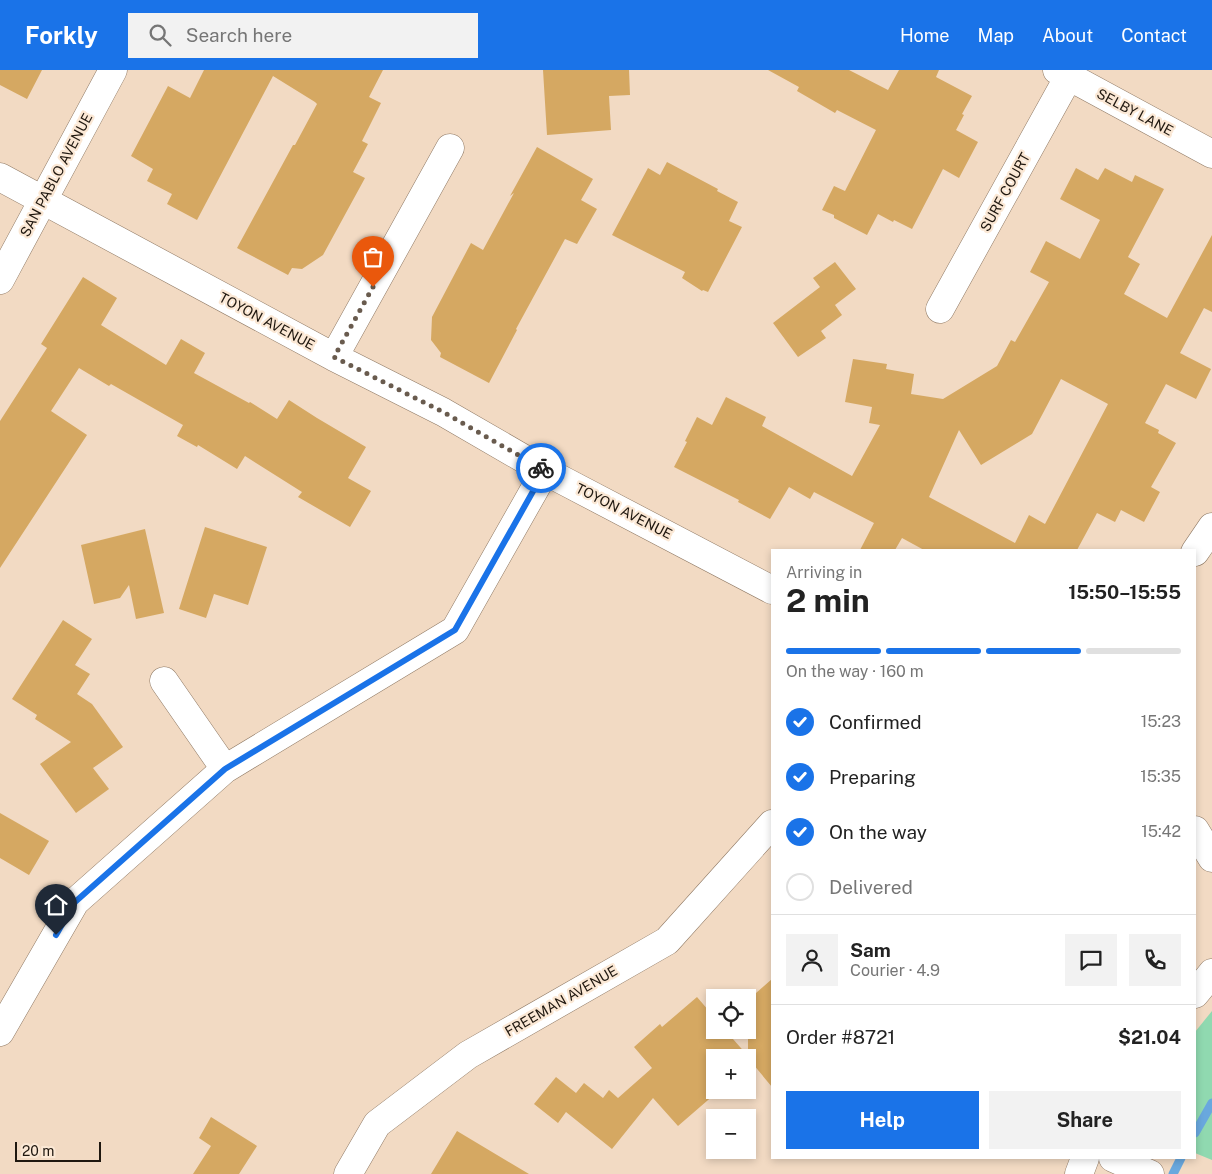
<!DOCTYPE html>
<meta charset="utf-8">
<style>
body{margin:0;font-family:"Public Sans",sans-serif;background:#f2f2f2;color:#222;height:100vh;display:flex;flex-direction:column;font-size:19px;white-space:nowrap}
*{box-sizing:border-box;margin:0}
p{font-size:16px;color:#767676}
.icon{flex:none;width:28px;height:28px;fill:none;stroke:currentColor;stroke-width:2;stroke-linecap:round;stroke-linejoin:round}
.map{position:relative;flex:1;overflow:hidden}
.drawer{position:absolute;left:771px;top:479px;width:425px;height:610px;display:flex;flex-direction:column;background:#fff;border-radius:0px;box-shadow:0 2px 8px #0003}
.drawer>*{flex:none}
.controls{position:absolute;left:706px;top:919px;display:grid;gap:10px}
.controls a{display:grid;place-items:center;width:50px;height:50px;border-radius:0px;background:#fff;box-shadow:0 2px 8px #0003;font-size:25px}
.scale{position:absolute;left:15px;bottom:12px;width:86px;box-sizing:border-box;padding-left:5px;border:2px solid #1f170f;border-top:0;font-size:14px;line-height:18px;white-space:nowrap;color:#1f170f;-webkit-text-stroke:4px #fbe8d5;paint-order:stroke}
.pin{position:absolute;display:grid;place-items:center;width:42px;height:42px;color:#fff;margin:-51px -21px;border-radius:50% 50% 50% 0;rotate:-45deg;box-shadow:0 0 5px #0007}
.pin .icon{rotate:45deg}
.courier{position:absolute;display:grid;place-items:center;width:50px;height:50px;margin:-25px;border:4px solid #1a73e8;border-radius:50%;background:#fff;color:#222;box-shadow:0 1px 6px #0007}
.headline em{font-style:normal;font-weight:700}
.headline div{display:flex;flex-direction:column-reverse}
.headline{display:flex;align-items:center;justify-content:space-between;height:85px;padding:0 15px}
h1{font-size:32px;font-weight:700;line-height:38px}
.bar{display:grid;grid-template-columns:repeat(4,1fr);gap:8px 5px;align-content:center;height:60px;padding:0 15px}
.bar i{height:6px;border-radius:4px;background:#e0e0e0}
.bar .active{background:#1a73e8}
.bar p{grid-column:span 4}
.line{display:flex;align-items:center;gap:12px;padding:0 15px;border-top:1px solid #e0e0e0}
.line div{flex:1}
.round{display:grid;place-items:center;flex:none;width:52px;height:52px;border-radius:0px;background:#f2f2f2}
ol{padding:0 15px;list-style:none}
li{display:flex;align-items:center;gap:15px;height:55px}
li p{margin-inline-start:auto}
li .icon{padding:5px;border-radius:50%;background:#1a73e8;color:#fff;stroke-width:4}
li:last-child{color:#767676}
li i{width:28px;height:28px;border:2px solid #e0e0e0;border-radius:50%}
.button{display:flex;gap:10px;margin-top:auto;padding:10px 15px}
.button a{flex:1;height:58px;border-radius:0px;background:#1a73e8;color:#fff;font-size:20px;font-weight:700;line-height:58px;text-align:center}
.button a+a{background:#f2f2f2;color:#222}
header{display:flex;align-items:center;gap:30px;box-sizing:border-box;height:70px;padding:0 25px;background:#1a73e8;color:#fff}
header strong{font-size:24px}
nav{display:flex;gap:28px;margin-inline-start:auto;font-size:18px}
.search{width:350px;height:45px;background:#f2f2f2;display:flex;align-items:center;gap:12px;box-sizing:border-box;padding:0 18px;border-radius:0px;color:#767676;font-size:19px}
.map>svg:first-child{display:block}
.green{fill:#90d9b0}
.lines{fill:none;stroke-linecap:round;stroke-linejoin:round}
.stream{stroke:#69a8de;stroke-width:9}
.building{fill:#d5a862;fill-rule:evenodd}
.minor-casing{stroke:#8f7964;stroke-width:29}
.minor{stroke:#fff;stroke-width:28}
.done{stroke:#695b4e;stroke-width:5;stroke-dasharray:0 9}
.route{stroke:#1a73e8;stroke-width:6}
.labels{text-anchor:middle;stroke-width:4.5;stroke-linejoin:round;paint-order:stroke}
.street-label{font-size:14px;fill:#1f170f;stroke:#fbe8d5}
</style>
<header>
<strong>Forkly</strong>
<div class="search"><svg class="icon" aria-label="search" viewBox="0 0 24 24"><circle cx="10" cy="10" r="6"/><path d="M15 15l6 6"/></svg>Search here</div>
<nav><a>Home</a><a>Map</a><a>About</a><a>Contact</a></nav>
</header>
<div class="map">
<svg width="1212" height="1104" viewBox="0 0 1212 1104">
<rect width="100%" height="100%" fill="#f2dac3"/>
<path class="green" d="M1212 941V1090L1195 1083V962Z"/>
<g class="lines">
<path class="stream" d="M1195 1063 1212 1033
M1173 1104 1181 1088"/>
</g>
<path class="building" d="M0 0H42L27 29 0 15Z
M204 0H383L369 27 381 33 362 71 368 74 353 102 365 108 323 185 302 199 292 198 288 205 237 178 293 75H295L317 34 315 32 273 6 197 150 167 134 172 124 147 111 153 99 131 86 168 16 190 28Z
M543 0H629L630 25 609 26 611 60 547 65Z
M768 0H849L888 20 899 0H939L936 7 972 26 962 44 964 45 956 60 978 72 959 108 943 99 912 159 894 150 893 152 878 144 867 165 834 148V145L822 140 834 116 845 121 876 60 837 40 835 43 797 21 799 17Z
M537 77 593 109 581 130 597 139 577 174 565 169 516 259 517 260 489 313 440 287 441 283 431 270 432 247 471 173 483 180 514 123 510 126Z
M667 92 718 119 717 121 738 132 729 151 742 157 708 222 703 220 702 221 682 208 685 202 612 165 648 98 660 105Z
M1076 98 1098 110 1105 98 1132 112 1135 105 1164 119 1128 187 1140 194 1124 224 1167 248 1212 165V242L1204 238 1180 283 1211 299 1196 329 1166 314 1145 353 1159 360 1158 363 1176 373 1151 417 1160 422 1144 452 1121 440 1115 452 1097 443 1077 480H924L902 468 895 480H860L874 453 814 422 810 429 789 417 770 449 738 432 739 430 674 397 687 372 685 371 697 347 712 355 726 327 766 347 762 356 852 406 880 355 869 353 872 337 845 332 853 289 887 294 886 299 914 304 911 324 943 329 997 296 1011 270 1015 272 1049 212 1030 202 1046 171 1080 189 1100 150 1060 129ZM1061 309 1108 334 1045 454 1029 445 1015 473 929 427 959 360 981 395 1032 364Z
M835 192 856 219 835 235 842 245 821 261 826 268 798 287 773 253 820 217 813 208Z
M83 207 117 228 101 255 166 295 181 269 205 283 194 303 249 333 250 332 277 349 289 330 317 348 366 377 348 408 371 421 350 457 298 427 302 422 245 386 237 399 198 375 197 377 177 366 183 355 111 314 109 316 79 298 51 341 87 365 0 498V351L47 278 41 274Z
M205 457 267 477 248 535 214 524 206 548 179 539Z
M145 459 164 543 136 549 129 515 120 528 94 534 81 475Z
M63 550 92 569 75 595 90 604 77 624 92 634 123 677 93 698 109 719 76 743 40 694 71 672 35 649 37 645 12 629Z
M0 743 49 771 29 805 0 788Z
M772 909V1017L748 988H715V1024L678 1056 653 1028 612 1079 566 1042 558 1053 534 1034 556 1007 576 1023 584 1013 603 1028 609 1020 618 1028 652 998 634 977 660 954 662 957 697 927 715 948V960H725L748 986V930Z
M211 1047 257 1076 239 1104H193L211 1076 199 1068Z
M457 1061 529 1104H431Z"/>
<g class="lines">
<defs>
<path id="minor" d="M1057 0 1212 84
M0 107 334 287 443 342 545 401 772 520
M0 210 113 0
M940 239 1069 6
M334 287 450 78
M1195 482 1212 457
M164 611 225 699
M1195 760 1212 788
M1195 924 1212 903
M0 962 75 832 225 699 455 560 545 401
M1113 1088 1150 1104
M348 1104 377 1054 468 985 667 871 772 754
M1079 1104 1085 1088"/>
</defs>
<use href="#minor" class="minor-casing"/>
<use href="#minor" class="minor"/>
</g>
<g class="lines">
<path class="done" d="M373 217 334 287 443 342 541 398"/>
<path class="route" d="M56 865 75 832 225 699 455 560 545 400 541 398"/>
</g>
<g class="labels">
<g class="street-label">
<text transform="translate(1135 42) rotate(28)" y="5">SELBY LANE</text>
<text transform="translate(56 105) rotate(-62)" y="5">SAN PABLO AVENUE</text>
<text transform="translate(1005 122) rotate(-61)" y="5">SURF COURT</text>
<text transform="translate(267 251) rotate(28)" y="5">TOYON AVENUE</text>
<text transform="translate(624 441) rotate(27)" y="5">TOYON AVENUE</text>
<text transform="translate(561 931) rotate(-30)" y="5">FREEMAN AVENUE</text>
</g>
</g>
</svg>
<div class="controls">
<a><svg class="icon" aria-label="locate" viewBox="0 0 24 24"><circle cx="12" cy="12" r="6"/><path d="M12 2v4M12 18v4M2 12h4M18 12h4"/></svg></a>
<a>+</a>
<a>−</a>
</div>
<div class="scale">20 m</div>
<div class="pin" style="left:373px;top:217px;background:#ea580c"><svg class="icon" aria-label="bag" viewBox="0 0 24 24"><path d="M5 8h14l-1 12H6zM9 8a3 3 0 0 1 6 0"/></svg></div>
<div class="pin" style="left:56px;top:865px;background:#1f2937"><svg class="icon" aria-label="home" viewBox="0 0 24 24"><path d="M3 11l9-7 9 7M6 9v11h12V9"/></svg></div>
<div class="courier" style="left:541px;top:398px"><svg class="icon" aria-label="bike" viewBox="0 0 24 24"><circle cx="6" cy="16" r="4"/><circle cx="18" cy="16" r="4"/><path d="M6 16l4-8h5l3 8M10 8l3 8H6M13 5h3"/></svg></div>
<section class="drawer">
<div class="headline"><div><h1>2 min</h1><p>Arriving in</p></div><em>15:50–15:55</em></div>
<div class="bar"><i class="active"></i><i class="active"></i><i class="active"></i><i></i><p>On the way · 160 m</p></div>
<ol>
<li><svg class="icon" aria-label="check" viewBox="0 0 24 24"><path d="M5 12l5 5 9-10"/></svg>Confirmed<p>15:23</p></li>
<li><svg class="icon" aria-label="check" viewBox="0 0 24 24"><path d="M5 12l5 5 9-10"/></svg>Preparing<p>15:35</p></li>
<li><svg class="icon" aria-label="check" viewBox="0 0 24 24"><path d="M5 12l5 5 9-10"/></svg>On the way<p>15:42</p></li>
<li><i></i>Delivered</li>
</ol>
<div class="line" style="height:90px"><a class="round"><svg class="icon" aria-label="person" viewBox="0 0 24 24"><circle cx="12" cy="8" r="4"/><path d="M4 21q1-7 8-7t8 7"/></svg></a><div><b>Sam</b><p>Courier · 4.9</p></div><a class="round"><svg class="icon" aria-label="chat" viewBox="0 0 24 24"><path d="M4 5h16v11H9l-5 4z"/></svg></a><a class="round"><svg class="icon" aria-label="phone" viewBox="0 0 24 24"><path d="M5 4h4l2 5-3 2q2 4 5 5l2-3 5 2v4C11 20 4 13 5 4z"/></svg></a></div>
<div class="line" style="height:65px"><div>Order #8721</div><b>$21.04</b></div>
<div class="button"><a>Help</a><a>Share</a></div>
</section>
</div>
